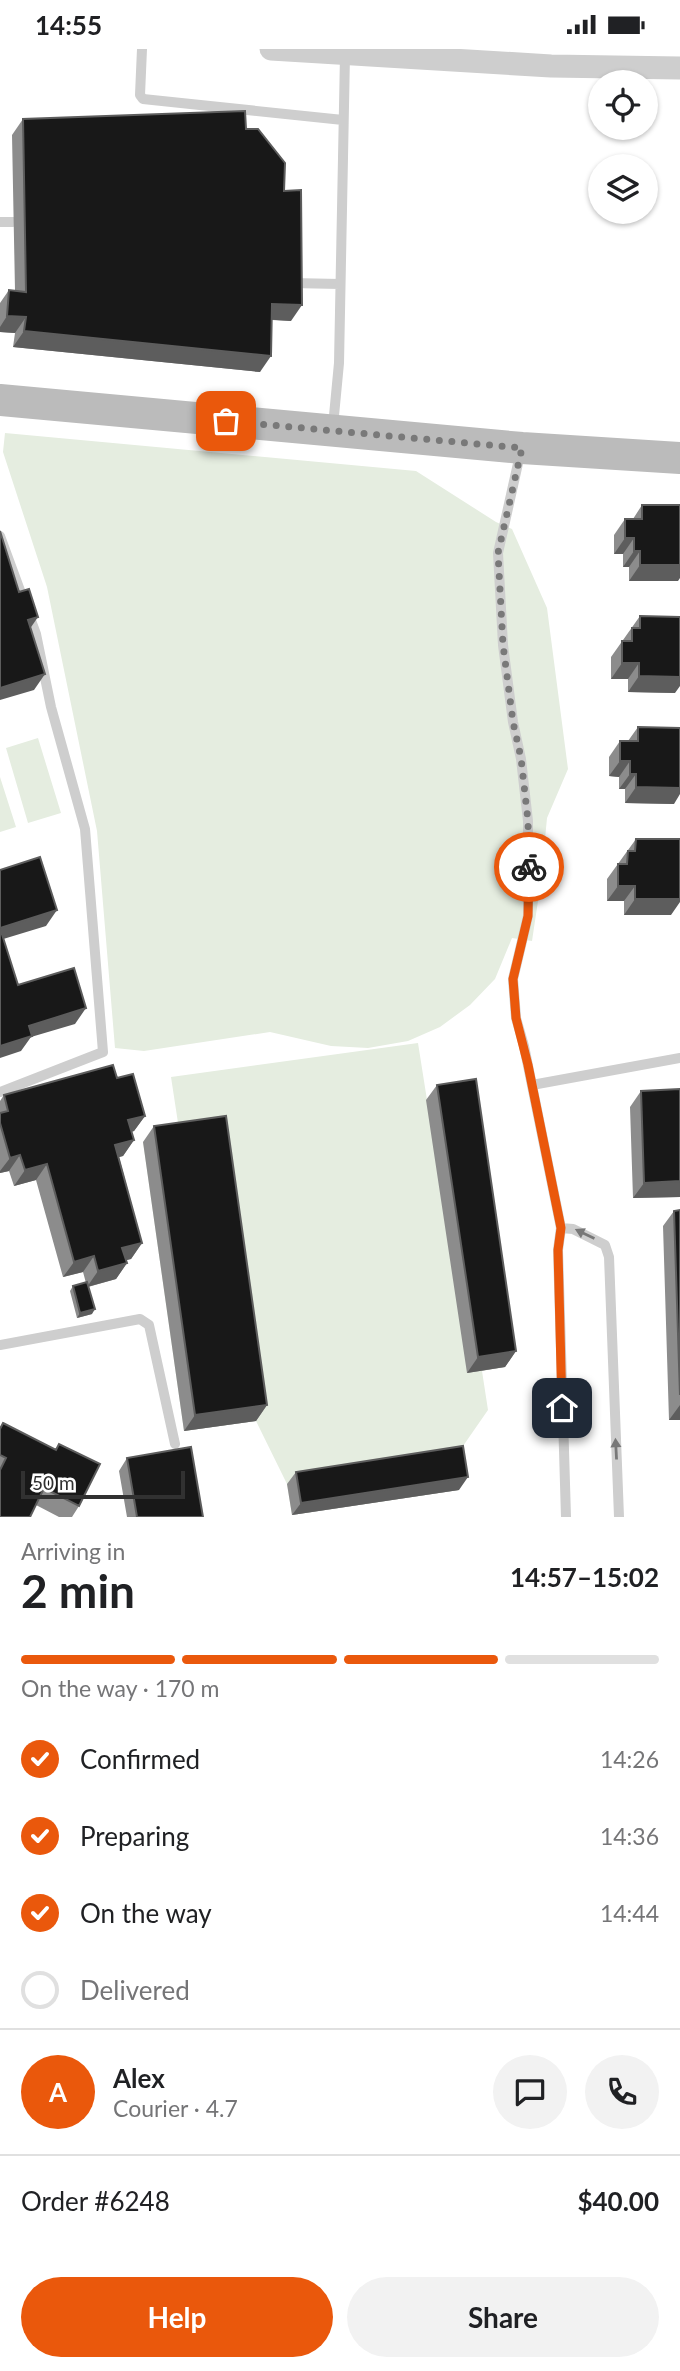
<!DOCTYPE html>
<meta charset="utf-8">
<style>
body{margin:0;font-family:Lato,sans-serif;background:#f2f2f2;color:#202124;height:100vh;display:flex;flex-direction:column;font-size:26px;white-space:nowrap}
*{box-sizing:border-box;margin:0}
p{font-size:23px;color:#757577}
.icon{flex:none;width:38px;height:38px;fill:none;stroke:currentColor;stroke-width:2;stroke-linecap:round;stroke-linejoin:round}
.map{position:relative;height:1468px;overflow:hidden}
.sheet{display:flex;flex-direction:column;background:#fff;flex:1}
.sheet>*{flex:none}
.buttons{position:absolute;left:588px;top:21px;display:grid;gap:14px}
.buttons a{display:grid;place-items:center;width:70px;height:70px;border-radius:50%;background:#fff;box-shadow:0 2px 5px #0004;font-size:35px}
.scale{position:absolute;left:21px;bottom:18px;width:164px;box-sizing:border-box;padding-left:7px;border:4px solid #313131;border-top:0;font-size:19px;line-height:24px;white-space:nowrap;color:#313131;-webkit-text-stroke:5px #fff;paint-order:stroke}
.pin{position:absolute;display:grid;place-items:center;width:60px;height:60px;color:#fff;margin:-30px;border-radius:14px;box-shadow:0 4px 10px #0006}
.courier{position:absolute;display:grid;place-items:center;width:70px;height:70px;margin:-35px;border:5px solid #ea580c;border-radius:50%;background:#fff;color:#222;box-shadow:0 2px 9px #0007}
.summary em{font-style:normal;font-weight:700}
.summary div{display:flex;flex-direction:column-reverse}
.summary{display:flex;align-items:center;justify-content:space-between;height:119px;padding:0 21px}
h1{font-size:46px;font-weight:700;line-height:52px}
.bar{display:grid;grid-template-columns:repeat(4,1fr);gap:10px 7px;align-content:center;height:84px;padding:0 21px}
.bar i{height:9px;border-radius:5px;background:#e0e0e0}
.bar .on{background:#ea580c}
.bar p{grid-column:span 4}
.line{display:flex;align-items:center;gap:18px;padding:0 21px;border-top:2px solid #e0e0e0}
.line div{flex:1}
.round{display:grid;place-items:center;flex:none;width:74px;height:74px;border-radius:37px;background:#f2f2f2}
ol{padding:0 21px;list-style:none}
li{display:flex;align-items:center;gap:21px;height:77px}
li p{margin-inline-start:auto}
li .icon{padding:7px;border-radius:50%;background:#ea580c;color:#fff;stroke-width:4}
li:last-child{color:#757577}
li i{width:38px;height:38px;border:4px solid #e0e0e0;border-radius:50%}
.button{display:flex;gap:14px;margin-top:auto;padding:14px 21px}
.button a{flex:1;height:80px;border-radius:42px;background:#ea580c;color:#fff;font-size:28px;font-weight:700;line-height:80px;text-align:center}
.button a+a{background:#f2f2f2;color:#202124}
.status{display:flex;justify-content:space-between;align-items:center;height:49px;padding:0 35px;background:#fff;direction:ltr}
.status svg{height:19px;fill:currentColor}
.map>svg:first-child{display:block}
.garden{fill:#e5ede0}
.lines{fill:none;stroke-linecap:round;stroke-linejoin:round}
.lane{stroke:#cecece;stroke-width:10}
.street{stroke:#cecece;stroke-width:23}
.secondary{stroke:#bbb;stroke-width:32}
.wall{fill:#8c8c8c}
.shaded-wall{fill:#5d5d5d}
.building{fill:#181818;stroke:#5d5d5d;stroke-width:2}
.oneway{fill:#787878}
.done{stroke:#797979;stroke-width:7;stroke-dasharray:0 12.6}
.route{stroke:#ea580c;stroke-width:9}
</style>
<div class="status"><b>14:55</b><svg viewBox="0 0 49 12"><path d="M0 12V9h3v3zM5 12V6h3v6zM10 12V3h3v9zM15 12V0h3v12zM26 1h20v11H26zM47 4h2v5h-2z"/></svg></div>
<div class="map">
<svg width="680" height="1468" viewBox="0 0 680 1468">
<rect width="100%" height="100%" fill="#fff"/>
<path class="garden" d="M5 384 416 422 496 473 512 480 547 559 568 720 547 769 541 832 532 892 512 889 495 930 470 956 440 978 408 992 368 999 331 997 270 983 144 1002 115 999 97 782 47 538 3 403Z
M38 689 61 764 28 774 6 699Z
M0 728 16 778 0 783Z
M418 994 427 1051 465 1046 505 1318 482 1322 488 1361 454 1410 459 1441 292 1466 287 1435 256 1372 184 1382 143 1093 180 1087 171 1028Z"/>
<g class="lines">
<path class="lane" d="M142 0 140 46 143 50 343 71
M0 173H13
M291 234 340 235
M333 377 339 314 345 6
M521 401 498 504 503 596 513 673 521 710 528 772V867L513 930 516 969 524 997 561 1179 558 1201 566 1468
M0 487 36 585 51 658 85 780 103 1003 0 1043
M532 1036 680 1009
M561 1179 573 1180 605 1196 609 1208 619 1468
M0 1296 140 1270 149 1276 175 1395"/>
<path class="street" d="M271 0 551 17 680 19"/>
<path class="secondary" d="M0 351 522 399 680 409"/>
</g>
<path class="wall" d="M23 70 246 80 284 142 291 272 272 271 260 323 13 298 15 284 0 283V254L9 241H15L12 86Z
M642 456 678 532H629V518H623V505H614V486L625 470H633Z
M640 567 675 644 628 643V630H611V608Z
M638 678 674 755 625 754V740H619V728L609 727V708L620 692H628Z
M636 790 671 866H624V852H607V830Z
M117 1029 145 1067 134 1082 131 1083 134 1091 123 1107 119 1108 142 1194 131 1210 126 1211 127 1214 116 1230 88 1238 92 1265 77 1269 70 1242 73 1237 86 1234 83 1223 63 1228 36 1131 14 1137 9 1122 0 1124V1052L4 1046Z
M437 1036 516 1302 505 1318 467 1324 426 1051Z
M641 1042 680 1148 633 1149 630 1058Z
M154 1077 267 1356 256 1372 184 1382 143 1093Z
M680 1161V1371H669L663 1177 674 1162Z
M3 1374 55 1401 59 1395 79 1457 72 1468H59L36 1456 0 1468V1378Z
M127 1409 203 1468H127L119 1422Z
M296 1423 459 1441 292 1466 287 1435Z"/>
<path class="shaded-wall" d="M272 255 302 256 291 272 261 270Z
M7 267 26 268 15 284 0 283V278Z
M24 282 271 307 260 323 13 298Z
M625 489H634L623 505H614Z
M634 502H640L629 518H623Z
M640 516H680V529L678 532H629Z
M38 568 27 584 28 571Z
M622 614H639L628 630H611Z
M680 624V637L675 644 628 643 639 627Z
M45 625 34 641 0 651V639Z
M620 712H630L619 728 609 727Z
M630 725H636L625 740H619Z
M680 735V745L674 755 625 754 636 738Z
M618 837H635L624 852H607Z
M680 840V853L671 866H624L635 850Z
M57 861 46 877 0 891V879Z
M86 959 75 975 31 988 21 1002 0 1009V997L29 977Z
M145 1067 134 1082 117 1087 128 1071Z
M134 1091 123 1107 104 1112 115 1096Z
M20 1106 9 1122 0 1124V1122L10 1109Z
M47 1115 36 1131 14 1137 25 1121Z
M680 1132V1148L633 1149 644 1134Z
M142 1194 131 1210 111 1215 122 1199Z
M94 1207 83 1223 63 1228 74 1213Z
M127 1214 116 1230 87 1238 98 1222Z
M95 1260 92 1265 77 1269 80 1264Z
M516 1302 505 1318 467 1324 478 1308Z
M267 1356 256 1372 184 1382 195 1366Z
M680 1356V1371H669Z
M468 1428 459 1441 292 1466 301 1454Z"/>
<path class="building" d="M245 62 246 80H258L285 114 284 142 301 141 302 256 272 255 271 307 24 282 26 268 7 267 9 241 26 243 23 70Z
M642 456H680V516H640V502H634V489H625V470H642Z
M0 482 19 543 29 540 38 568 28 571 45 625 0 639Z
M640 567 680 568V628L639 627V614H622V592H632V579H640Z
M638 678 680 679V739L636 738V725H630V712H620V692H638Z
M636 790H680V850H635V837H618V815H627L628 802H635Z
M40 808 57 861 0 879 18 936 74 919 86 959 29 977 32 987 0 997V821Z
M113 1016 117 1029 133 1025 145 1067 128 1071 134 1091 115 1096 142 1194 122 1199 127 1214 98 1222 94 1207 74 1213 47 1115 25 1121 20 1106 10 1109 0 1074V1064L8 1062 4 1046Z
M476 1030 516 1302 478 1308 437 1036Z
M680 1040V1132L644 1134 641 1042Z
M226 1067 267 1356 195 1366 154 1077Z
M680 1161V1346L674 1162Z
M87 1233 95 1260 80 1264 73 1237Z
M3 1374 56 1401 59 1395 100 1415 79 1457 44 1439 30 1468H0V1421L6 1409 0 1406V1380Z
M463 1397 468 1428 301 1454 296 1423Z
M191 1398 203 1468H137L127 1409Z"/>
<defs><path id="oneway-solid" d="M-6-.8H1V-3.2L6.5 0L1 3.2V.8H-6Z" transform="scale(1.75)"/></defs>
<g class="oneway">
<use href="#oneway-solid" transform="translate(585 1185) rotate(-154)"/>
<use href="#oneway-solid" transform="translate(616 1400) rotate(-93)"/>
</g>
<g class="lines">
<path class="done" d="M226 372 522 399 498 504 503 596 513 673 521 709 528 772 529 818"/>
<path class="route" d="M529 818 528 867 513 930 516 969 528 1016 561 1179 558 1201 562 1359"/>
</g>
</svg>
<div class="buttons">
<a><svg class="icon" aria-label="locate" viewBox="0 0 24 24"><circle cx="12" cy="12" r="6"/><path d="M12 2v4M12 18v4M2 12h4M18 12h4"/></svg></a>
<a><svg class="icon" aria-label="layers" viewBox="0 0 24 24"><path d="M12 4l9 5-9 5-9-5zM3 14l9 5 9-5"/></svg></a>
</div>
<div class="scale">50 m</div>
<div class="pin" style="left:226px;top:372px;background:#ea580c"><svg class="icon" aria-label="bag" viewBox="0 0 24 24"><path d="M5 8h14l-1 12H6zM9 8a3 3 0 0 1 6 0"/></svg></div>
<div class="pin" style="left:562px;top:1359px;background:#1f2937"><svg class="icon" aria-label="home" viewBox="0 0 24 24"><path d="M3 11l9-7 9 7M6 9v11h12V9"/></svg></div>
<div class="courier" style="left:529px;top:818px"><svg class="icon" aria-label="bike" viewBox="0 0 24 24"><circle cx="6" cy="16" r="4"/><circle cx="18" cy="16" r="4"/><path d="M6 16l4-8h5l3 8M10 8l3 8H6M13 5h3"/></svg></div>
</div>
<section class="sheet">
<div class="summary"><div><h1>2 min</h1><p>Arriving in</p></div><em>14:57–15:02</em></div>
<div class="bar"><i class="on"></i><i class="on"></i><i class="on"></i><i></i><p>On the way · 170 m</p></div>
<ol>
<li><svg class="icon" aria-label="check" viewBox="0 0 24 24"><path d="M5 12l5 5 9-10"/></svg>Confirmed<p>14:26</p></li>
<li><svg class="icon" aria-label="check" viewBox="0 0 24 24"><path d="M5 12l5 5 9-10"/></svg>Preparing<p>14:36</p></li>
<li><svg class="icon" aria-label="check" viewBox="0 0 24 24"><path d="M5 12l5 5 9-10"/></svg>On the way<p>14:44</p></li>
<li><i></i>Delivered</li>
</ol>
<div class="line" style="height:126px"><b class="round" style="background:#ea580c;color:#fff">A</b><div><b>Alex</b><p>Courier · 4.7</p></div><a class="round"><svg class="icon" aria-label="chat" viewBox="0 0 24 24"><path d="M4 5h16v11H9l-5 4z"/></svg></a><a class="round"><svg class="icon" aria-label="phone" viewBox="0 0 24 24"><path d="M5 4h4l2 5-3 2q2 4 5 5l2-3 5 2v4C11 20 4 13 5 4z"/></svg></a></div>
<div class="line" style="height:91px"><div>Order #6248</div><b>$40.00</b></div>
<div class="button"><a>Help</a><a>Share</a></div>
</section>
